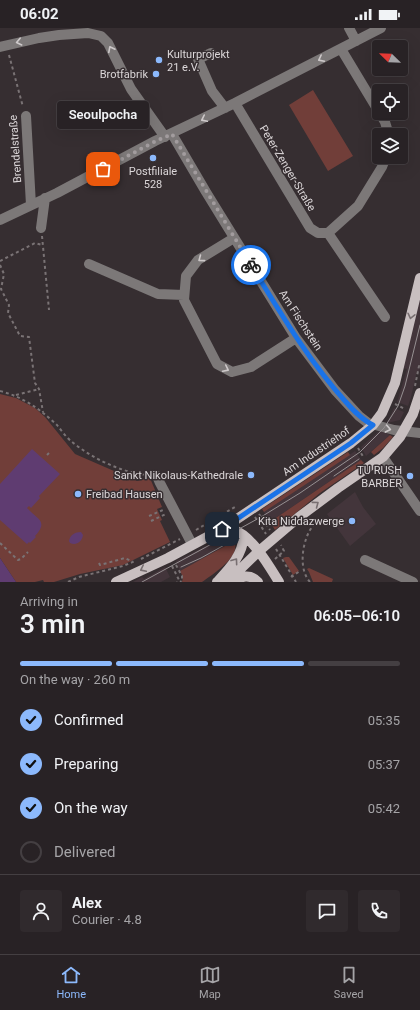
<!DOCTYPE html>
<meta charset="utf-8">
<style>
body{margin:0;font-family:Roboto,sans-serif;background:#302a2d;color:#f1f3f6;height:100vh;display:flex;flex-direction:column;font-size:15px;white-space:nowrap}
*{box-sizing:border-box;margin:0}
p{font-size:13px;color:#a5a4a7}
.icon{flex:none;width:22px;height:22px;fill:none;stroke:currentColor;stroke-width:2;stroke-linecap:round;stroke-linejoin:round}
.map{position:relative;height:554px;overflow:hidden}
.panel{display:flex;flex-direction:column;background:#282225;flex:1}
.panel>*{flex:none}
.needle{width:26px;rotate:293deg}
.buttons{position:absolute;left:372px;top:12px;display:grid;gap:8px}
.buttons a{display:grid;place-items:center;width:36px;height:36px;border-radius:4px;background:#282225;box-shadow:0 4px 16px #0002,0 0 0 1px #443f42;font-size:20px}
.pin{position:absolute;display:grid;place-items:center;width:34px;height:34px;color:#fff;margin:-17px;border-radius:8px;box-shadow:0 2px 6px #0006}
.courier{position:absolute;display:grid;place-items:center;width:40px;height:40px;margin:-20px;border:3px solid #1a73e8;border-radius:50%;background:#fff;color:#222;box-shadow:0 1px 5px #0007}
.bubble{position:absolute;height:28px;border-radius:4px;background:#282225;box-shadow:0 4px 16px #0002,0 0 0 1px #443f42;font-size:13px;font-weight:600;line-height:28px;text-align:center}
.headline em{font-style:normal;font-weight:600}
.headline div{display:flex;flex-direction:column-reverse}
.headline{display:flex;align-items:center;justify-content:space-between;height:68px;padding:0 20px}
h1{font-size:26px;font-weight:600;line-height:30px}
.bar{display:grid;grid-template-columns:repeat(4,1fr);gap:6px 4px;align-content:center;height:48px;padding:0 20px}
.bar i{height:5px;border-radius:3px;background:#443f42}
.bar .on{background:#8cb9fc}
.bar p{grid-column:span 4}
.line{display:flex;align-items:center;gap:10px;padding:0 20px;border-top:1px solid #443f42}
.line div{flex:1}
.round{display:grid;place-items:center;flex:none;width:42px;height:42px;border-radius:4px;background:#302a2d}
ol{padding:0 20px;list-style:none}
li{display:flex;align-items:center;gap:12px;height:44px}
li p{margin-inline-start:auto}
li .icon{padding:4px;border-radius:50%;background:#8cb9fc;color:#111;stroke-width:4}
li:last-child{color:#a5a4a7}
li i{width:22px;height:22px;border:2px solid #443f42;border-radius:50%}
.status{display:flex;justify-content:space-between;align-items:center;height:28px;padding:0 20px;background:#282225;direction:ltr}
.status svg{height:11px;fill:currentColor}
.tab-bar{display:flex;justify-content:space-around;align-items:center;height:56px;border-top:1px solid #443f42;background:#282225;font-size:11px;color:#a5a4a7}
.tab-bar a{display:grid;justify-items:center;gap:2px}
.tab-bar .on{color:#8cb9fc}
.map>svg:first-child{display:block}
.built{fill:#43353b}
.green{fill:#713e39}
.water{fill:#5f3c71}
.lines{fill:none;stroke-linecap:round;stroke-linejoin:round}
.path{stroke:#7a7375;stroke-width:2;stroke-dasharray:3 3;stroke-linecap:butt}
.minor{stroke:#7c7878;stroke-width:10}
.major{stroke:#c8bfc0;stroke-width:10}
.tram{stroke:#969092;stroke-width:1}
.oneway{stroke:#cec9ca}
.oneway2{stroke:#786f71}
.done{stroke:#a29c9e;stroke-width:4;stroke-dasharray:0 7.2}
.route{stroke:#1a73e8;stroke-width:5}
.poi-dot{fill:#8cb9fc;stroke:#362e31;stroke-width:1.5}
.labels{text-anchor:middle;stroke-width:3;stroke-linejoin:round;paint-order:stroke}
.poi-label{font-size:11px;fill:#dcd7d9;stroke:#362e31;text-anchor:end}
.street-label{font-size:11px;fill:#dcd7d9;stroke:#362e31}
</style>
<div class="status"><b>06:02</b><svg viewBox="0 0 49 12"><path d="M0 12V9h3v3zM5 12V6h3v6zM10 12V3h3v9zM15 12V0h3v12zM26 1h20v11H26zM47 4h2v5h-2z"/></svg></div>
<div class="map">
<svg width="420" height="554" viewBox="0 0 420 554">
<rect width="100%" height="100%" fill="#362e31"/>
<path class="built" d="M420 267V340L419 344 417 343 411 369 408 378 397 374 407 341 402 340Z
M394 380 404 384 400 392 387 395Z
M380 402 390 407 366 428 361 419Z
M355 423 361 432 270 494 264 484Z
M355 464 363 479 376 496 350 518 327 486Z
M224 509 231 511 234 513 180 543 176 533Z
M165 539 170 549 161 554H133L142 549 144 551Z"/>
<path class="green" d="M313 62 353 128 328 143 289 77Z
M0 366 16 370 35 380 45 389 75 426 137 453 150 450 162 479 157 481 162 492 160 493 170 514 123 537 80 546 54 554H44L43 552 35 554H16L0 530Z
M390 407 393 409 383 420 374 427 371 424Z
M348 424 350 427 264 484 262 481Z
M361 432 364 435 320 465 275 502 270 494Z
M234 513C242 528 213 546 202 554H182L183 549 180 543Z
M286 529H289L299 543 293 547 283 530Z
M309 540 333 551 332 554H313L309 544 307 541Z"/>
<path class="water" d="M32 421 60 446 39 468 40 470 31 480 29 478 27 480C37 491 49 493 35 508L36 509 30 515 29 514 27 516 0 492V456Z
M81 504 83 507C82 514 76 518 70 515L69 513C70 507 75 504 81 504Z
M0 530 16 554H0Z"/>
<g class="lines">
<path class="path" d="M9 27 23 79
M42 208 49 282
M0 233 35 215 42 217
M0 237 4 246 1 261 9 277 8 285 20 308 29 309 35 355 39 361 43 384
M415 358 419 338H416
M0 363C23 369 40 381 57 397 61 402 66 409 71 413 91 430 122 445 148 447
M16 367 39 361
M395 376 405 381
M358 420 364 430
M47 427 49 425
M259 486 270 502
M149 488 163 482
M255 489 266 506
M151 493 166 486
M196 502 235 479
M0 515 18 532 21 531 28 524
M276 521 296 554
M141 531 180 511
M275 531 284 523 281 517
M99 535 100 537 125 530 133 534
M176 537 182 548V553L180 554
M172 538 179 552 177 554
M291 549 300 543
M68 554 79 549 123 538 135 533
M310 554C299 542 302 519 308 506 310 501 314 497 317 492"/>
<path class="minor" d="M349 0 356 13
M0 19 39 10 59 7 88 5 101 8 108 15 131 61 165 109
M341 21 385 94 389 107
M211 25 198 31 212 63 225 80
M235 75 310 200 318 205H328L385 289
M26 88 31 177
M172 106 206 164 296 310 335 362 359 388 368 395 394 402 420 405
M0 192 57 165 155 113 235 75 381 0
M41 200 45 170
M328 205 358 178 382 139 386 129
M234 210 198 232 186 248 184 272 217 336 232 344 251 339 296 310
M89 236 158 266 184 267
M383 429 420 483
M157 448 160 455 192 516
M365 532 413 554"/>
<path class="major" d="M222 501C226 501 230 500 234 502 252 508 269 538 279 554
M231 553C241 549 250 545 258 554
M116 554 168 530 222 501 351 415 373 397 382 385 395 355 420 250
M217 554C230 540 242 528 244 508
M227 554 259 523 299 489 338 460 383 429 400 409 413 386 420 365"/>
<path class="tram" d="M334 448 359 431
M181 539 201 530 228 515
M142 554 261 489 300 465 360 424 384 400 398 378 405 358 420 297"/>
</g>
<defs><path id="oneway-chevron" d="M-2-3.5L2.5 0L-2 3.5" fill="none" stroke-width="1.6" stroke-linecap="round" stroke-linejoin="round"/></defs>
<g class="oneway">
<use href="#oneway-chevron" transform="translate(19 14) rotate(167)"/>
<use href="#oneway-chevron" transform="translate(111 21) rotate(-117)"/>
<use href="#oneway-chevron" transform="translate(321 31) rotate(153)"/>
<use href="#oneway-chevron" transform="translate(204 91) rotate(154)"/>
<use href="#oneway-chevron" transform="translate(201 231) rotate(143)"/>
<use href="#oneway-chevron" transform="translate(226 341) rotate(26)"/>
<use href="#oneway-chevron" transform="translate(388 401) rotate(11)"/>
</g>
<g class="oneway2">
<use href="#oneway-chevron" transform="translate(411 288) rotate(103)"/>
<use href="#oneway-chevron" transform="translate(316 476) rotate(-37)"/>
<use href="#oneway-chevron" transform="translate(235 533) rotate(-54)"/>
<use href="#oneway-chevron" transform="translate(143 541) rotate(154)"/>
</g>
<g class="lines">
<path class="done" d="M103 141 156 113 172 106 251 237"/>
<path class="route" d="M222 501 351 415 373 397C362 392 353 382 345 373 308 332 280 284 251 237"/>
</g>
<g class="poi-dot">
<circle cx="159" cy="32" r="4"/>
<circle cx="156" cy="46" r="4"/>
<circle cx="153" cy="130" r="4"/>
<circle cx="251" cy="447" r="4"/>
<circle cx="410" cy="448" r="4"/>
<circle cx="78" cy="466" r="4"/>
<circle cx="352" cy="493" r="4"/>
</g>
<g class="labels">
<g class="poi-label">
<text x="167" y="30" text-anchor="start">Kulturprojekt<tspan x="167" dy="13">21 e.V.</tspan></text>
<text x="148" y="50">Brotfabrik</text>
<text x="153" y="147" text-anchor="middle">Postfiliale<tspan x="153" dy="13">528</tspan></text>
<text x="402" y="446">TU RUSH<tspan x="402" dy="13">BARBER</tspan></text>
<text x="243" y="451">Sankt Nikolaus-Kathedrale</text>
<text x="86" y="470" text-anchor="start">Freibad Hausen</text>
<text x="344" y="497">Kita Niddazwerge</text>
</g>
<g class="street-label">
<text transform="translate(15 121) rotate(-94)" y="4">Brendelstraße</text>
<text transform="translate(288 140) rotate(59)" y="4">Peter-Zenger-Straße</text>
<text transform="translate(301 292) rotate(57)" y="4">Am Fischstein</text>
<text transform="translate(316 423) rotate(-34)" y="4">Am Industriehof</text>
</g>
</g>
</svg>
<div class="buttons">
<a><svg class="needle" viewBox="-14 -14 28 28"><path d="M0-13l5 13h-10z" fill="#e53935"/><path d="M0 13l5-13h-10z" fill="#a5a4a7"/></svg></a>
<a><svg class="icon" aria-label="locate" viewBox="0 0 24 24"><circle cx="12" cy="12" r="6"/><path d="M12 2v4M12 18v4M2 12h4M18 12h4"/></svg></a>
<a><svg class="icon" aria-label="layers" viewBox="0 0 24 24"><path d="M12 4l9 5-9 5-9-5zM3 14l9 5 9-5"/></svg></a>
</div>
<div class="pin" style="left:103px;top:141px;background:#ea580c"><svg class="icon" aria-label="bag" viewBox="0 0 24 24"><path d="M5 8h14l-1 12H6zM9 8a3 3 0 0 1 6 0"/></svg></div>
<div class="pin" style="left:222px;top:501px;background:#1f2937"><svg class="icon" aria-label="home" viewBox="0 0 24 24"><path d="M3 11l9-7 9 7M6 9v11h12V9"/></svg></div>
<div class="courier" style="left:251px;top:237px"><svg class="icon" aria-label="bike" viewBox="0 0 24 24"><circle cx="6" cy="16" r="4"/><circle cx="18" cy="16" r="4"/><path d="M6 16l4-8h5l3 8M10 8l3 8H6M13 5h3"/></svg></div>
<div class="bubble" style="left:57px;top:73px;width:92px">Seoulpocha</div>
</div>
<section class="panel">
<div class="headline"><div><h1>3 min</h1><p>Arriving in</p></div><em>06:05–06:10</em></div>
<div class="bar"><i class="on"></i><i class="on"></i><i class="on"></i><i></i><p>On the way · 260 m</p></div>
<ol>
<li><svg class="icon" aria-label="check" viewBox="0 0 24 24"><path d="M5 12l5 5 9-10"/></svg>Confirmed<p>05:35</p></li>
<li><svg class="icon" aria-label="check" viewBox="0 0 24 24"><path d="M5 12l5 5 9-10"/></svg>Preparing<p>05:37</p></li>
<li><svg class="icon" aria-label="check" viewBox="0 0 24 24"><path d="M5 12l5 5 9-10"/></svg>On the way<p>05:42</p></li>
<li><i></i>Delivered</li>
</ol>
<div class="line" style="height:72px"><a class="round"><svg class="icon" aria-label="person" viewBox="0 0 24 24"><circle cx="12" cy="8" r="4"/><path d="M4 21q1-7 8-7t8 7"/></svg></a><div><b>Alex</b><p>Courier · 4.8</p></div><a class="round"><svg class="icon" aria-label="chat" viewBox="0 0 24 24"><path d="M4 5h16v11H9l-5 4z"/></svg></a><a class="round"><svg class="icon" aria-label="phone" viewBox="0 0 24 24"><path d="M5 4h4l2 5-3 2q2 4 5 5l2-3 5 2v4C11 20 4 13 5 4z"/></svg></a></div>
</section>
<nav class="tab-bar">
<a class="on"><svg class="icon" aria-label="home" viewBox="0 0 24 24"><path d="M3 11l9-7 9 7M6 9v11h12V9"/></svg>Home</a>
<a><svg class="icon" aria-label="map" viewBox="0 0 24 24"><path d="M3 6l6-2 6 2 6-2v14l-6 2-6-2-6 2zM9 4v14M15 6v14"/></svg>Map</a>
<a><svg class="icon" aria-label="saved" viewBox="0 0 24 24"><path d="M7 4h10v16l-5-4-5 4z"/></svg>Saved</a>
</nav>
